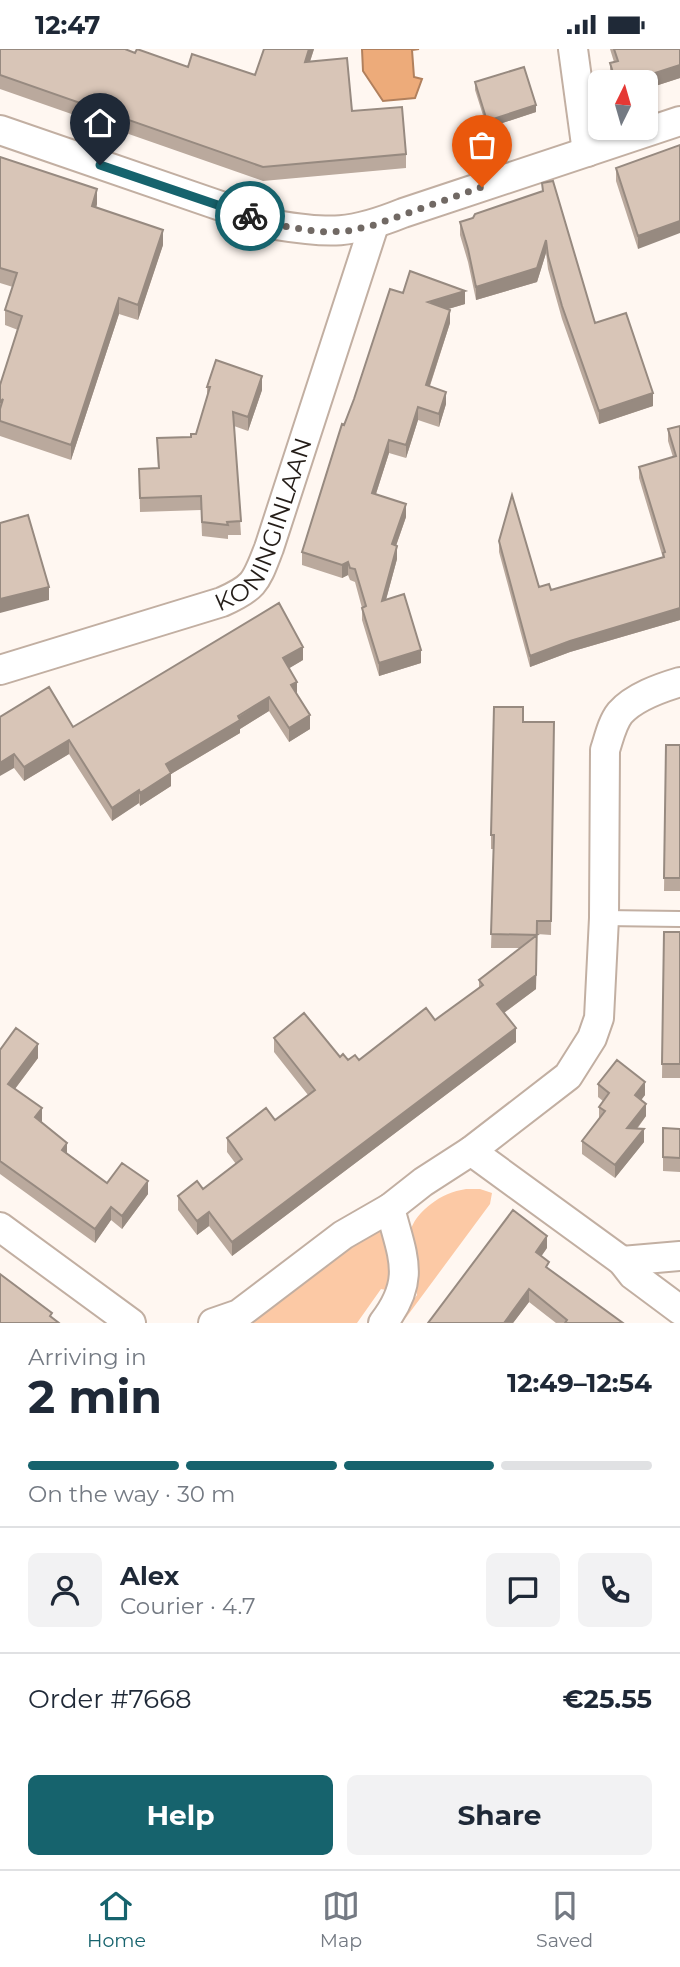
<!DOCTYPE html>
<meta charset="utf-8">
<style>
body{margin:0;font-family:Montserrat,sans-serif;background:#f2f2f3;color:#1f2937;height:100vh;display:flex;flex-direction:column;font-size:26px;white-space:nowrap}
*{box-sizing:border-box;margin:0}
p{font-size:23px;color:#747a83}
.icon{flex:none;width:38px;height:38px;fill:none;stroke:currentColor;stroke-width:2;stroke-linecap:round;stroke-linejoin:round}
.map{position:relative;height:1274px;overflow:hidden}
.drawer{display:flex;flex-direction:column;background:#fff;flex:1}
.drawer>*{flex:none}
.needle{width:46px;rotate:5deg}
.tools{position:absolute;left:588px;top:21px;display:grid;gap:14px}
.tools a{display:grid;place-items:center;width:70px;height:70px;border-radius:10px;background:#fff;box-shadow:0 2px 5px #0004;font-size:35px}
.pin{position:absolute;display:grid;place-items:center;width:60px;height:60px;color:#fff;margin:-72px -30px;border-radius:50% 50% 50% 0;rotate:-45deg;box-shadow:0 0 7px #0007}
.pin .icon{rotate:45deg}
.courier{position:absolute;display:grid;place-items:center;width:70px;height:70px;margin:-35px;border:5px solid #16636d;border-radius:50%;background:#fff;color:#222;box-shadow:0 2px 9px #0007}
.summary em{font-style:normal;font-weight:700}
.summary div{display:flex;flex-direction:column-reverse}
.summary{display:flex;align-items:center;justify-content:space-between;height:119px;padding:0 28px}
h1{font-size:46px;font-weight:700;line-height:52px}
.bar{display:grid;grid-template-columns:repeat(4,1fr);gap:10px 7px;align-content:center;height:84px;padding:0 28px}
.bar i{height:9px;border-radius:5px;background:#e0e1e3}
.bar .selected{background:#16636d}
.bar p{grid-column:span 4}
.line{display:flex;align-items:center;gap:18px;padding:0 28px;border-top:2px solid #e0e1e3}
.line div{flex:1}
.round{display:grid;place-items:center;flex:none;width:74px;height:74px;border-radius:10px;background:#f2f2f3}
.cta{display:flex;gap:14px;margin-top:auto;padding:14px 28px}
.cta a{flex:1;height:80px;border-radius:10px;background:#16636d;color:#fff;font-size:28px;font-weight:700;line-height:80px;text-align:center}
.cta a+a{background:#f2f2f3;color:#1f2937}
.status{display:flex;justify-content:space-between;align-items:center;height:49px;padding:0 35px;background:#fff;direction:ltr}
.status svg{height:19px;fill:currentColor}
.menu{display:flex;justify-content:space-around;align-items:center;height:98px;border-top:2px solid #e0e1e3;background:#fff;font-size:19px;color:#747a83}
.menu a{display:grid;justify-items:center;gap:4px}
.menu .selected{color:#16636d}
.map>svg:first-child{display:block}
.green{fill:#fcc9a5}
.water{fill:#edab7a;stroke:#b1805d;stroke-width:2}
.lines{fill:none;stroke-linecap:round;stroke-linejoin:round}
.lane-casing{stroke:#c2afa2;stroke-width:18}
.street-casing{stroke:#c2afa2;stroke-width:32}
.lane{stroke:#fff;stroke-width:14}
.street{stroke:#fff;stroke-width:28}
.wall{fill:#baa99d}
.shaded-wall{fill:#978a80}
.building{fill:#d8c5b7;stroke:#978a80;stroke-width:2}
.done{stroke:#716964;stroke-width:7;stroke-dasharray:0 12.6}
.route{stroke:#16636d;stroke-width:9}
.labels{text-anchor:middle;stroke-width:6;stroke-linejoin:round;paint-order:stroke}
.street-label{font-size:24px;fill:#241d18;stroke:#fff}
</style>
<div class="status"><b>12:47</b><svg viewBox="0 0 49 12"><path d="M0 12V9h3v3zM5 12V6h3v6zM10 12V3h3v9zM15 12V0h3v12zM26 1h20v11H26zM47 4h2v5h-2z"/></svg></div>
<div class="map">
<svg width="680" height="1274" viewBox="0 0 680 1274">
<rect width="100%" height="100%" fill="#fff7f1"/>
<path class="green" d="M466 1140H480L492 1144 490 1155 402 1274H396L417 1246C410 1210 396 1181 431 1155 441 1147 453 1142 466 1140Z
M384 1178 397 1222 386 1241 381 1240 357 1274H246L374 1179Z"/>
<path class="water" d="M362 0H419L412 1 414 28 422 30 415 49 383 52 363 22Z"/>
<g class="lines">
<defs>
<path id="lane" d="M604 869 680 870"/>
<g id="street">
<path d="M573 0 587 103"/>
<path d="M0 81 276 176C330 185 351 185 403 164L680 72"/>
<path id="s1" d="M0 621 222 553C256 538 256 532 269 499L374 176"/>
<path d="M471 1102 568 1027 592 989 599 969 604 869 605 701C609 689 612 674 620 664 634 648 660 639 680 633"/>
<path d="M0 1178 131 1274"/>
<path d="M622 1212 680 1207"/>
<path d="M213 1274 239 1265 343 1186 390 1159"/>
<path d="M383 1274C417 1230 402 1207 390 1159L423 1133 471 1102 622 1212 633 1226 680 1261"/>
</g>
</defs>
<use href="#lane" class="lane-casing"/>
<use href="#street" class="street-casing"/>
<use href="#lane" class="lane"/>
<use href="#street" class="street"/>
</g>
<path class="wall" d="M0 0 135 4 188 18 255 26 314 0 310 13 352 62 406 105V119L263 132 0 40Z
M610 0H680V29L646 40V33H612L610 27V14L614 13Z
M475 33 536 63 487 79 475 41Z
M680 96 638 200 616 132V119Z
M0 108 97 155 96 159 163 196 138 271 119 265 71 411 0 387V336L18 281 5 276V261L13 238 0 234Z
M542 134 595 274 653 357 599 375 562 270 548 220 546 204 537 233 476 251 468 213 460 186V173L542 143Z
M403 244 465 255 448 260 450 274 430 337 446 355 439 378 418 371 406 409 389 404 376 445 406 468 396 497 397 510 386 551 421 614 379 627 362 571V559L355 533 350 531 348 526 342 529 302 516V503L344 376Z
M207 338 262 341 248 382 234 377 241 486H228V490L202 487 201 461 140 463 139 420 158 419 157 389 191 388 196 385 207 349Z
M680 377V571L570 603 530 618 499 503V492L539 538 551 541 663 509 639 429V418L673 408 668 392V380Z
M303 611 289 619 297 646 310 680 289 693 269 662 240 680V684L171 725V737L140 757 139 754 112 772 69 705 24 732 14 719 0 668 73 678Z
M523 673H554L551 886 537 885 536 940 504 964 516 993 232 1207 209 1177 197 1186 178 1161V1147L203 1140 236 1115 227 1103V1089L275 1071 308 1046 274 1003V989L348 1011H359L435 971 479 939V931L520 899H491L494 800H491V786Z
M666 696H680V842H664Z
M664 883H680V1029H662Z
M0 1001 38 1009 15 1040 67 1104 107 1134 148 1145 122 1180 111 1171 95 1194 0 1125Z
M598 1035 645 1046 641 1051 646 1067 637 1080 644 1093 615 1129 582 1105V1092L599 1070V1058L603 1052 598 1048Z
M663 1079 680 1080V1123L663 1122Z
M547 1199 541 1207 549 1221 623 1274H556L529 1253 513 1274H428Z"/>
<path class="shaded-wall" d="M309 0H314L305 27V13Z
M680 16V29L646 40V33H627Z
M536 56V63L487 79V72Z
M97 140V155L92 172V157Z
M680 172V184L638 200V187Z
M163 181V196L138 271V256Z
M546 191V204L537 233 476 251V238Z
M465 242V255L428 266V253Z
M119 249V265L71 411V396Z
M450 261V274L426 348V336Z
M262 327V341L248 382V368Z
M446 343V355L439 378V365Z
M653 344V357L599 375V362Z
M418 358V371L406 409V396Z
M389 391V404L372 457V444Z
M406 455V468L392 508V495Z
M397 497V510L382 565V552Z
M348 513V526L342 529V516Z
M49 538V551L0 564V550Z
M680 559V571L570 603 530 618V607L570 592Z
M303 598V611L283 623V609Z
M421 601V614L379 627V614Z
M297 633V646L291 636Z
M269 648V662L240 680V684L171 725V737L140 757V744L166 715Z
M310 666V680L289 693V679Z
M69 691V705L24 732V718Z
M14 705V719L0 727V714Z
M139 741V754L112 772V759Z
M537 872 536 940 497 969V955L536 926Z
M516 979V993L232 1207V1193Z
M38 995V1009L8 1049V1035Z
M645 1033V1046L635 1059V1046Z
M646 1055V1067L627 1092V1079Z
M42 1059V1072L35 1082V1068Z
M644 1080V1093L615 1129V1116Z
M67 1094V1107L62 1101Z
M148 1132V1145L122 1180V1167Z
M111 1158V1171L95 1194V1180Z
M209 1163V1177L197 1186V1172Z
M547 1187V1199L536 1215V1203Z
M529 1240V1253L513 1274H504Z"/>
<path class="building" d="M0 0H125L135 4 137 0 188 18 192 5 255 26 264 0H309L305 13 347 9 352 62 402 58 406 105 263 118 0 26Z
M614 0H680V16L627 33H616L610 14 618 12Z
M524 18 536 56 487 72 475 33Z
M680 96V172L638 187 616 119Z
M0 108 97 140 92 157 163 181 138 256 119 249 71 396 0 372V360L3 350 0 353V336L22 267 5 261 17 224 0 219Z
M553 132 595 274 626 264 653 344 599 362 562 257 548 207 546 191 537 219 476 238 468 200 460 173 473 169 475 165 543 142 542 134Z
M410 222 465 242 428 253 450 261 426 336 446 343 439 365 418 358 406 396 389 391 372 444 406 455 392 495 397 497 382 552 404 545 421 601 379 614 362 559 366 557 355 520 350 519 348 513 342 516 302 503 342 375 344 376 354 350 390 240 403 244Z
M216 311 262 327 248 368 233 363 241 472 227 473 228 476 202 473 201 447 140 449 139 420 159 419 157 389 191 388V385H196L210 338H207Z
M680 377V559L570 592 530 607 499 492 512 446 539 538 549 535 551 541 664 508 663 504 665 503 639 418 676 407 668 380Z
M28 466 49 538 0 550V474Z
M279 554 303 598 283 609 297 633 291 636 310 666 289 679 269 648 238 667 240 671 166 715 171 724 140 744 139 741 112 759 69 691 24 718 14 705 0 714V668L49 638 73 678Z
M494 658H523V673H554L551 872H537L536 926 497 955 516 979 232 1193 209 1163 197 1172 178 1147 197 1132 203 1140 242 1110 227 1089 266 1059 275 1071 315 1041 274 989 304 964 340 1008 343 1005 348 1011 355 1006 359 1011 426 959 435 971 483 936 479 931 537 886 491 885 494 786H491Z
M666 696H680V829H664Z
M664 883H680V1015H662Z
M16 979 38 995 8 1035 42 1059 35 1068 67 1094 62 1101 107 1134 122 1114 148 1132 122 1167 111 1158 95 1180 0 1112V1001Z
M617 1011 645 1033 635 1046 646 1055 627 1079 644 1080 615 1116 582 1092 605 1062 599 1058 609 1044 598 1035Z
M663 1079 680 1080V1109L663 1108Z
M513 1161 547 1187 536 1203 549 1213 546 1218 623 1274H565L567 1271 529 1240 504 1274H428Z
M0 1225 52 1264 50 1267 59 1274H0Z"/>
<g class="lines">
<path class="done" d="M250 167 276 176 320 183 348 182 374 176 482 138"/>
<path class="route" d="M100 116 250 167"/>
</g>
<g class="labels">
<g class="street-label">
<text dy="8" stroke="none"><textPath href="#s1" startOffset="324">KONINGINLAAN</textPath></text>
</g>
</g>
</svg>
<div class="tools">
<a><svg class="needle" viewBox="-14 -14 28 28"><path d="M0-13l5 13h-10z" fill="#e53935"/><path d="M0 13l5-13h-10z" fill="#747a83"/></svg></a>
</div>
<div class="pin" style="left:482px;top:138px;background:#ea580c"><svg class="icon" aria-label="bag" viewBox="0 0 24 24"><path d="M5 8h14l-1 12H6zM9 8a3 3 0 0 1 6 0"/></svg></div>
<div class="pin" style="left:100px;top:116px;background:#1f2937"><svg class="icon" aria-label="home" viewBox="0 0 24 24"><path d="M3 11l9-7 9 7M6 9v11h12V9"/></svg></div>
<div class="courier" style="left:250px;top:167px"><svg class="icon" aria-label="bike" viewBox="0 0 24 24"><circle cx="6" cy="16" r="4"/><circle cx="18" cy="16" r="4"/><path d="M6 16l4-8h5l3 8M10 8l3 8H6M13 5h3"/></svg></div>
</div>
<section class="drawer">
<div class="summary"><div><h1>2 min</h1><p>Arriving in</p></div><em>12:49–12:54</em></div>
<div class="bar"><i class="selected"></i><i class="selected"></i><i class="selected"></i><i></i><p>On the way · 30 m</p></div>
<div class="line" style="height:126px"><a class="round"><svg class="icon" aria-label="person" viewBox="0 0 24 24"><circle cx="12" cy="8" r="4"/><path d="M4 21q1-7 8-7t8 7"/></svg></a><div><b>Alex</b><p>Courier · 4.7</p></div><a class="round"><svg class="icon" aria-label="chat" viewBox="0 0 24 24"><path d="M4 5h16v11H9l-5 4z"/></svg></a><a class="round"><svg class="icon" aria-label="phone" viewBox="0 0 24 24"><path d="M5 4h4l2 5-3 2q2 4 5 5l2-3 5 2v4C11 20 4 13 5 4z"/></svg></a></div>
<div class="line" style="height:91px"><div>Order #7668</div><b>€25.55</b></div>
<div class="cta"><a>Help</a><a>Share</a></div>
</section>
<nav class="menu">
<a class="selected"><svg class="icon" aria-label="home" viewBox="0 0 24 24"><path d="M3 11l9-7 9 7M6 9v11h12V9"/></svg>Home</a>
<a><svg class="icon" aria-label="map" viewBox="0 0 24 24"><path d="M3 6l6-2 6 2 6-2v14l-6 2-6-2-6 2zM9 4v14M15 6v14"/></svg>Map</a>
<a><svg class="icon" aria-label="saved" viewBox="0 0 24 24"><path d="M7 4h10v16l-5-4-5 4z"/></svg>Saved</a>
</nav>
